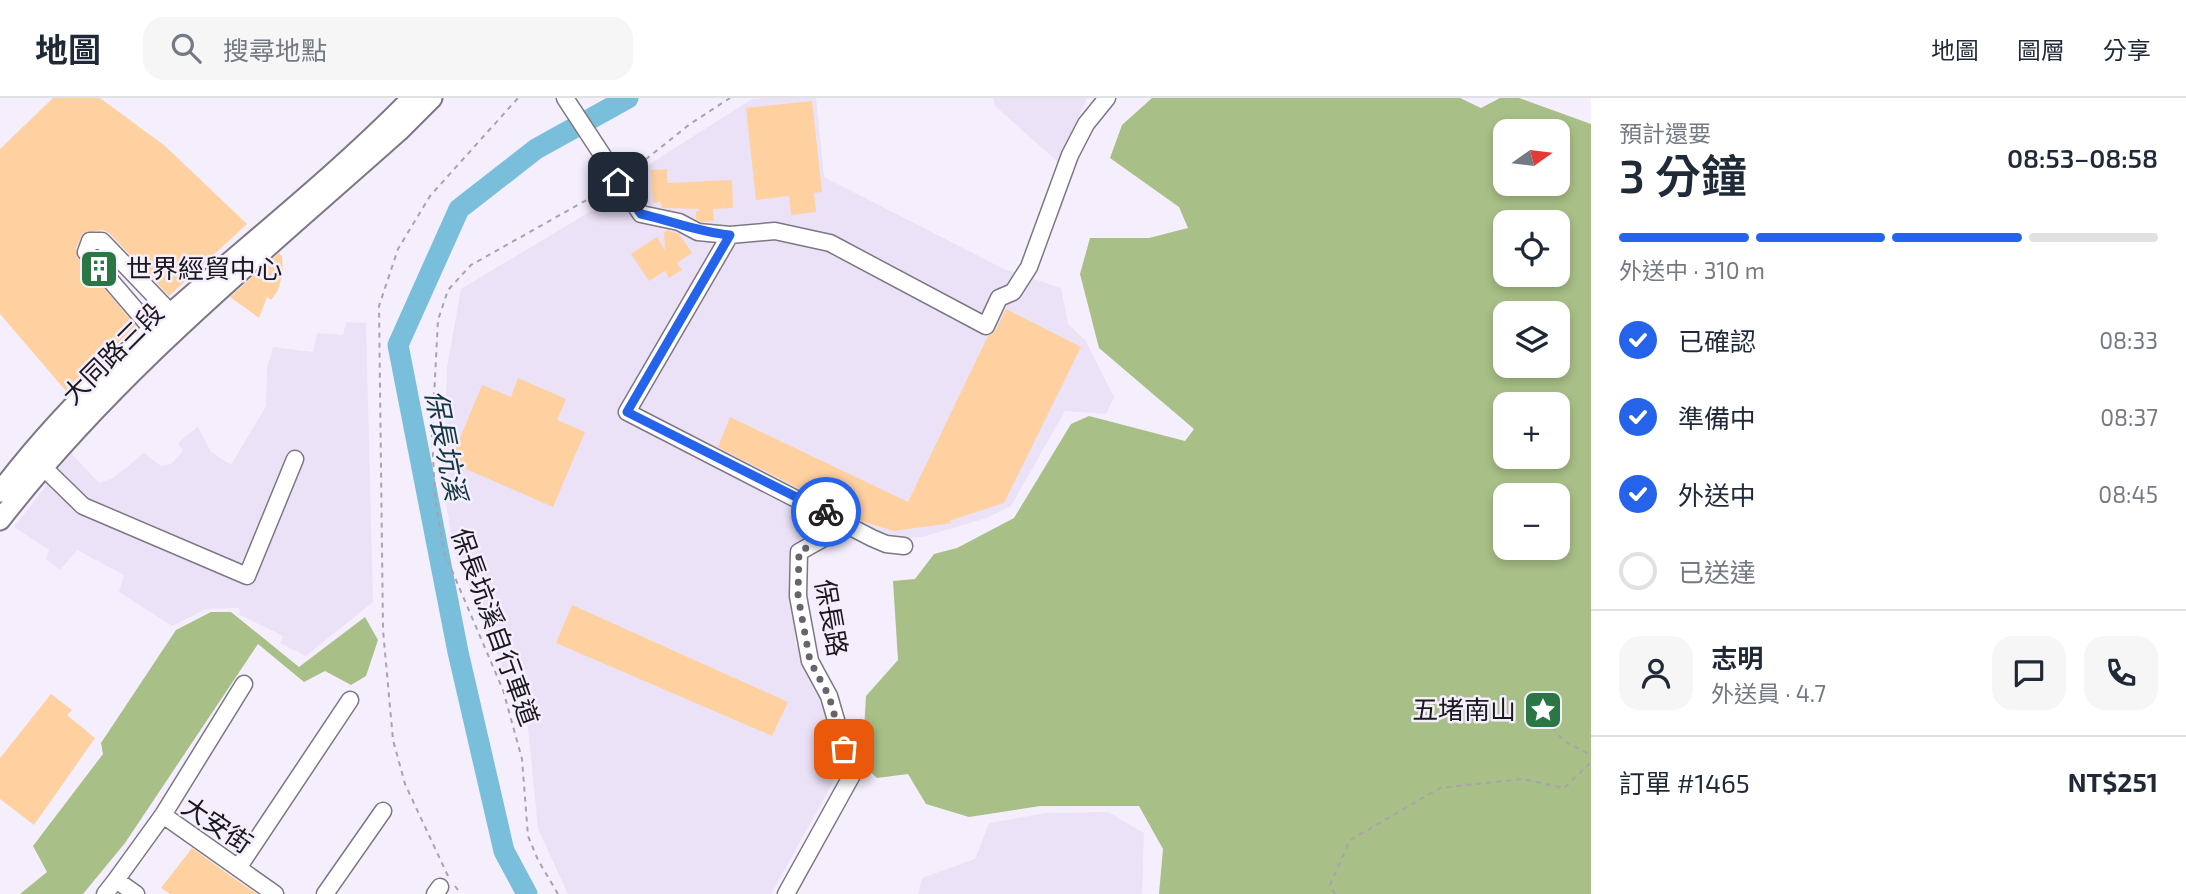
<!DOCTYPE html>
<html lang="zh-TW">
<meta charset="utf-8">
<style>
body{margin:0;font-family:"Exo 2","Noto Sans TC",sans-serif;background:#f6f6f7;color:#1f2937;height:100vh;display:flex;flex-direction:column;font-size:26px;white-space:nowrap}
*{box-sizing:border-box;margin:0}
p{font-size:23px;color:#747a83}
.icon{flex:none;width:38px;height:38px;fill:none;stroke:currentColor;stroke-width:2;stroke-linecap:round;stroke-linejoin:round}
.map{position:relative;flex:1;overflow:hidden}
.sheet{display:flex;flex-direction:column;background:#fff;width:595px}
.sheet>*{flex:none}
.needle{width:46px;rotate:76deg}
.buttons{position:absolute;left:1493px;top:21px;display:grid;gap:14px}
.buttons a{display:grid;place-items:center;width:77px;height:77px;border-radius:14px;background:#fff;box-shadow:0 4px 10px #0003;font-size:35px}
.pin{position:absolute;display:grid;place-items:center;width:60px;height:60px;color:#fff;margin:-30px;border-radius:14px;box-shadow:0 4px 10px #0006}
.courier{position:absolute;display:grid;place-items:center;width:70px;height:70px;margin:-35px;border:5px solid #2563eb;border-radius:50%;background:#fff;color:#222;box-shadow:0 2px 9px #0007}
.summary em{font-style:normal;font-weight:600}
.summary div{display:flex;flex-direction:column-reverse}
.summary{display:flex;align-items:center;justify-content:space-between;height:119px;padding:0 28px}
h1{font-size:46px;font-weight:600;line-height:52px}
.bar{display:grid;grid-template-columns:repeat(4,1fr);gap:10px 7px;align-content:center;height:84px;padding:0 28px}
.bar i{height:9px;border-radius:5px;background:#e0e1e3}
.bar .selected{background:#2563eb}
.bar p{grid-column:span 4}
.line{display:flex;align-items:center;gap:18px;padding:0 28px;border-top:2px solid #e0e1e3}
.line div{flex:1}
.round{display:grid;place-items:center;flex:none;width:74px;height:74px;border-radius:21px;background:#f6f6f7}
ol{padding:0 28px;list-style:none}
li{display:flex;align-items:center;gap:21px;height:77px}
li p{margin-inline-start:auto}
li .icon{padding:7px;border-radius:50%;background:#2563eb;color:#fff;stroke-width:4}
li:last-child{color:#747a83}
li i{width:38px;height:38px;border:4px solid #e0e1e3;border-radius:50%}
header{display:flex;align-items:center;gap:42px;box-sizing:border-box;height:98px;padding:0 35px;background:#fff;border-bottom:2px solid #e0e1e3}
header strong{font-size:33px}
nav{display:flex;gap:38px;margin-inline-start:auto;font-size:24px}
.search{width:490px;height:63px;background:#f6f6f7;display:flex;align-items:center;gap:18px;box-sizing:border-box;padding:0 24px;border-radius:21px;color:#747a83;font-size:26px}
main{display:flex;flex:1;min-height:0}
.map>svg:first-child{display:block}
.built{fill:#ece2f7}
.forest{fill:#a8bf87;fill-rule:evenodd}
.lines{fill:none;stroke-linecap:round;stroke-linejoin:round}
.river{stroke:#79bfdc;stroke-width:21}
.building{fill:#ffd1a1}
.minor-casing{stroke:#7d7783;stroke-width:19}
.major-casing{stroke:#7d7783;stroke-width:23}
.path{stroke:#a8a3ae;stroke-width:2;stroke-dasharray:5 5;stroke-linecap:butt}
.minor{stroke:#fff;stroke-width:16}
.major{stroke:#fff;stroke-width:19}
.done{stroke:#67646c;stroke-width:7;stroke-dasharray:0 12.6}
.route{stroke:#2563eb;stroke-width:9}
.labels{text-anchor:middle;stroke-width:5;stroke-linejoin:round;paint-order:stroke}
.poi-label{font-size:26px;fill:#1b191e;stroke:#f5effd;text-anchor:start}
.street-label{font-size:26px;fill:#1b191e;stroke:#f5effd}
.water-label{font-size:28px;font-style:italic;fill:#143542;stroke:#f5effd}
</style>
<header>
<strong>地圖</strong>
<div class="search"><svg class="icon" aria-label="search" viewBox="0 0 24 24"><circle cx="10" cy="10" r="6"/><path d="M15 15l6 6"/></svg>搜尋地點</div>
<nav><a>地圖</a><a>圖層</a><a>分享</a></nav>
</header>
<main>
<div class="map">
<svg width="1591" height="796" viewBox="0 0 1591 796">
<rect width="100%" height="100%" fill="#f5effd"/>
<path class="built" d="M766 0H816L824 79 1004 171 1061 190 1068 226 1086 243 1114 299 1106 316 1065 313 1011 408 987 420 922 439 890 441 831 420 794 447 795 545 823 596 845 663 771 796H568L538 731 528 630 453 450 443 384 447 269 461 191 601 107 645 69 752 1Z
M993 0H1087L1058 64 995 8Z
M346 224 366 225 373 504 306 558 280 545 283 538 240 517 239 510 206 511 172 528 119 494 124 477 77 452 60 472 46 461 49 452 14 429 71 355 99 385 113 380 144 355 161 368 171 366 183 353 178 345 198 328 211 354 231 367 266 308 267 270 273 249 313 254 317 235 343 237Z
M1108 714 1144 735 1142 796H918L922 780 975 761 989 725 1046 715Z"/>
<path class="forest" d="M1152 0H1460L1481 10 1500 0H1519L1591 26V796H1159L1163 751 1139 708H1040L969 719 926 706 908 676 877 680 862 666 866 598 898 562 893 483 915 481 934 456 957 450 1014 420 1071 326 1089 318 1185 343 1194 331 1099 250 1080 176 1090 140H1149L1188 130 1179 109 1110 60 1122 27ZM1505 33H1558V86H1505ZM1505 124H1558V177H1505ZM1505 215H1558V268H1505ZM1505 306H1558V359H1505ZM1505 397H1558V450H1505Z
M211 514H231L299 569 365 519 378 542 366 578 351 587 325 573 304 584 258 546 125 745 83 796H20L47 774 33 748 103 656 101 645 176 532Z"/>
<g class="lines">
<path class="river" d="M527 796 504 753 458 554 398 247 459 111 536 51 628 0"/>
</g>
<path class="building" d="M53 0H100L165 48 247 126 169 198 109 135 102 132 83 135 76 150 78 160 136 228 66 293 0 216V51Z
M812 3 822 94 814 95 816 114 791 117 789 98 756 102 746 10Z
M667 71V85L732 82 733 110 713 111 714 123 701 124 696 121V114L700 111 662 110 661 104 653 105 651 72Z
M667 132 679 136 692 155 677 165 682 172 669 180 665 173 649 183 631 156 657 139 665 152 664 135Z
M279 155 282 158 283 175 278 192 271 202 267 199 259 220 230 199Z
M1006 211 1081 249 1004 405 949 423 952 425 894 433 864 424 718 349 730 319 908 404 988 238 996 232Z
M518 280 566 301 557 322 585 334 553 409 450 364 482 287 511 299Z
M572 507 788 604 772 638 556 545Z
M51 596 72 612 67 617 95 640 34 727 0 701V660Z
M192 750 232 779 257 796H170L161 790Z"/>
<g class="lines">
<defs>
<path id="minor" d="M565 0 641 116 679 124 698 134 730 137 775 133 830 145 986 228 999 200 1013 194 1029 169 1070 57 1086 26 1107 0
M730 137 627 314 872 440 886 446 904 448
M152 231 86 154 90 143H102L171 215
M42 368 83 408 247 478 295 361
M163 717 275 796
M238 770 350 602
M116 782 163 717 244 586
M105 796 116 782 136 796
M325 796 383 713
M435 796 440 789
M786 796 852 677 829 598 810 563 798 498 799 454 849 426"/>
<path id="major" d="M0 394C115 240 279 136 412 0
M0 422C115 274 260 157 399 33L432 0"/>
</defs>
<use href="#minor" class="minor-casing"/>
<use href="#major" class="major-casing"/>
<path class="path" d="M630 74 690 26 730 0
M1552 629 1564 643 1591 657
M448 778 405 686 393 642 383 532 379 208 398 151 430 98 518 0
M455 788 461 796
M558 796 538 762 528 738 522 661 503 592 444 454 435 400 432 337 438 222 448 192 471 167 608 90
M1335 796 1330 787 1350 742 1440 690 1522 681 1564 690 1591 664"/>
<use href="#minor" class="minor"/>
<use href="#major" class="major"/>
</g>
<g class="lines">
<path class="done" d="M826 414 849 426 799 454 798 498 810 563 829 598 844 651"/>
<path class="route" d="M618 84 641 116C672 123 699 134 730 137L627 314 826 414"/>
</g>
<defs>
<symbol id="building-square" viewBox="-11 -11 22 22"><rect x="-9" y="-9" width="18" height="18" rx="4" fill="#2a7645" stroke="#f5effd"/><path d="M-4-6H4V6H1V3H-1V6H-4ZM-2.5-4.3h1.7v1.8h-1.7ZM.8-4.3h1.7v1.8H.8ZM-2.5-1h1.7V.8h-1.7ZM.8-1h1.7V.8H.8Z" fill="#fff"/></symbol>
<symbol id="sight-square" viewBox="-11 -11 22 22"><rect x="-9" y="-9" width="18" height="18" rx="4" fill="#2a7645" stroke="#f5effd"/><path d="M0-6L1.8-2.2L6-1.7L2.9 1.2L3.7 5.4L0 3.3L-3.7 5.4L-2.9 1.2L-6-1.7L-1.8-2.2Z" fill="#fff"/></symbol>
</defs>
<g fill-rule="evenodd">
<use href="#building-square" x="77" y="149" width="44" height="44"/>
<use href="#sight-square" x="1521" y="590" width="44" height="44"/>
</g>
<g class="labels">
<g class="poi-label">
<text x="126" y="180">世界經貿中心</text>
<text x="1516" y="621" text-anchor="end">五堵南山</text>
</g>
<g class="street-label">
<text transform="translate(113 256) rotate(-45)" y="9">大同路三段</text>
<text transform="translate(831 520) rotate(80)" y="9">保長路</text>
<text transform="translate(495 529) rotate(70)" y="9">保長坑溪自行車道</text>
<text transform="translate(217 727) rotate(34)" y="9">大安街</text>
</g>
<g class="water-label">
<text transform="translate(446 347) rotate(79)" y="10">保長坑溪</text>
</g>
</g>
</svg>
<div class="buttons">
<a><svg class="needle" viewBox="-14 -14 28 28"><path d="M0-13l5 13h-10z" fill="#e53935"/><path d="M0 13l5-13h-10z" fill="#747a83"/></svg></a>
<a><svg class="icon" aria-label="locate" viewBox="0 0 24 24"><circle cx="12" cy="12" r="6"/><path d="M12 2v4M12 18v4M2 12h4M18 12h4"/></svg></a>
<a><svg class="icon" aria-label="layers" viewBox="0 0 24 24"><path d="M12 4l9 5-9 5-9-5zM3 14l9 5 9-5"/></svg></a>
<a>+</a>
<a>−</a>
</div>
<div class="pin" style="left:844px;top:651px;background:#ea580c"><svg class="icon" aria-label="bag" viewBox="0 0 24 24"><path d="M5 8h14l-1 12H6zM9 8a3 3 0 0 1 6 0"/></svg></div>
<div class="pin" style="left:618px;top:84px;background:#1f2937"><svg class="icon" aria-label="home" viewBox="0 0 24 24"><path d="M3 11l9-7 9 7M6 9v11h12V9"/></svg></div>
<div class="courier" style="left:826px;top:414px"><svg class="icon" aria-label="bike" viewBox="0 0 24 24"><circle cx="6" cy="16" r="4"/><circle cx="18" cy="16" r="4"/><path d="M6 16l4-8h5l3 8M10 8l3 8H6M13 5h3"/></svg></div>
</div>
<section class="sheet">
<div class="summary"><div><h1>3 分鐘</h1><p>預計還要</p></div><em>08:53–08:58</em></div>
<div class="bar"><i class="selected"></i><i class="selected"></i><i class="selected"></i><i></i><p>外送中 · 310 m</p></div>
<ol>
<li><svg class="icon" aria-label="check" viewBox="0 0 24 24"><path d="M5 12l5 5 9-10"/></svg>已確認<p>08:33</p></li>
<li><svg class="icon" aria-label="check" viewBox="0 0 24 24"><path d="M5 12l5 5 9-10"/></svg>準備中<p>08:37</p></li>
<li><svg class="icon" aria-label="check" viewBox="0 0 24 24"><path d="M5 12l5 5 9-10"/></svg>外送中<p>08:45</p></li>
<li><i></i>已送達</li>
</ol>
<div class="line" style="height:126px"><a class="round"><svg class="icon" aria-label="person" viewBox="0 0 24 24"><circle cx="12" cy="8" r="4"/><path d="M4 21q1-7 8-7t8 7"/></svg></a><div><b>志明</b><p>外送員 · 4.7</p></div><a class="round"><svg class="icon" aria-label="chat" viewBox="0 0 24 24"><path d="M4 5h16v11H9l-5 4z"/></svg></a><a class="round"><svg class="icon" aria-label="phone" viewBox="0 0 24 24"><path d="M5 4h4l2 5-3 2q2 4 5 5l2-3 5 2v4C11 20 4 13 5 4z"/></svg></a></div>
<div class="line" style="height:91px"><div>訂單 #1465</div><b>NT$251</b></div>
</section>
</main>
